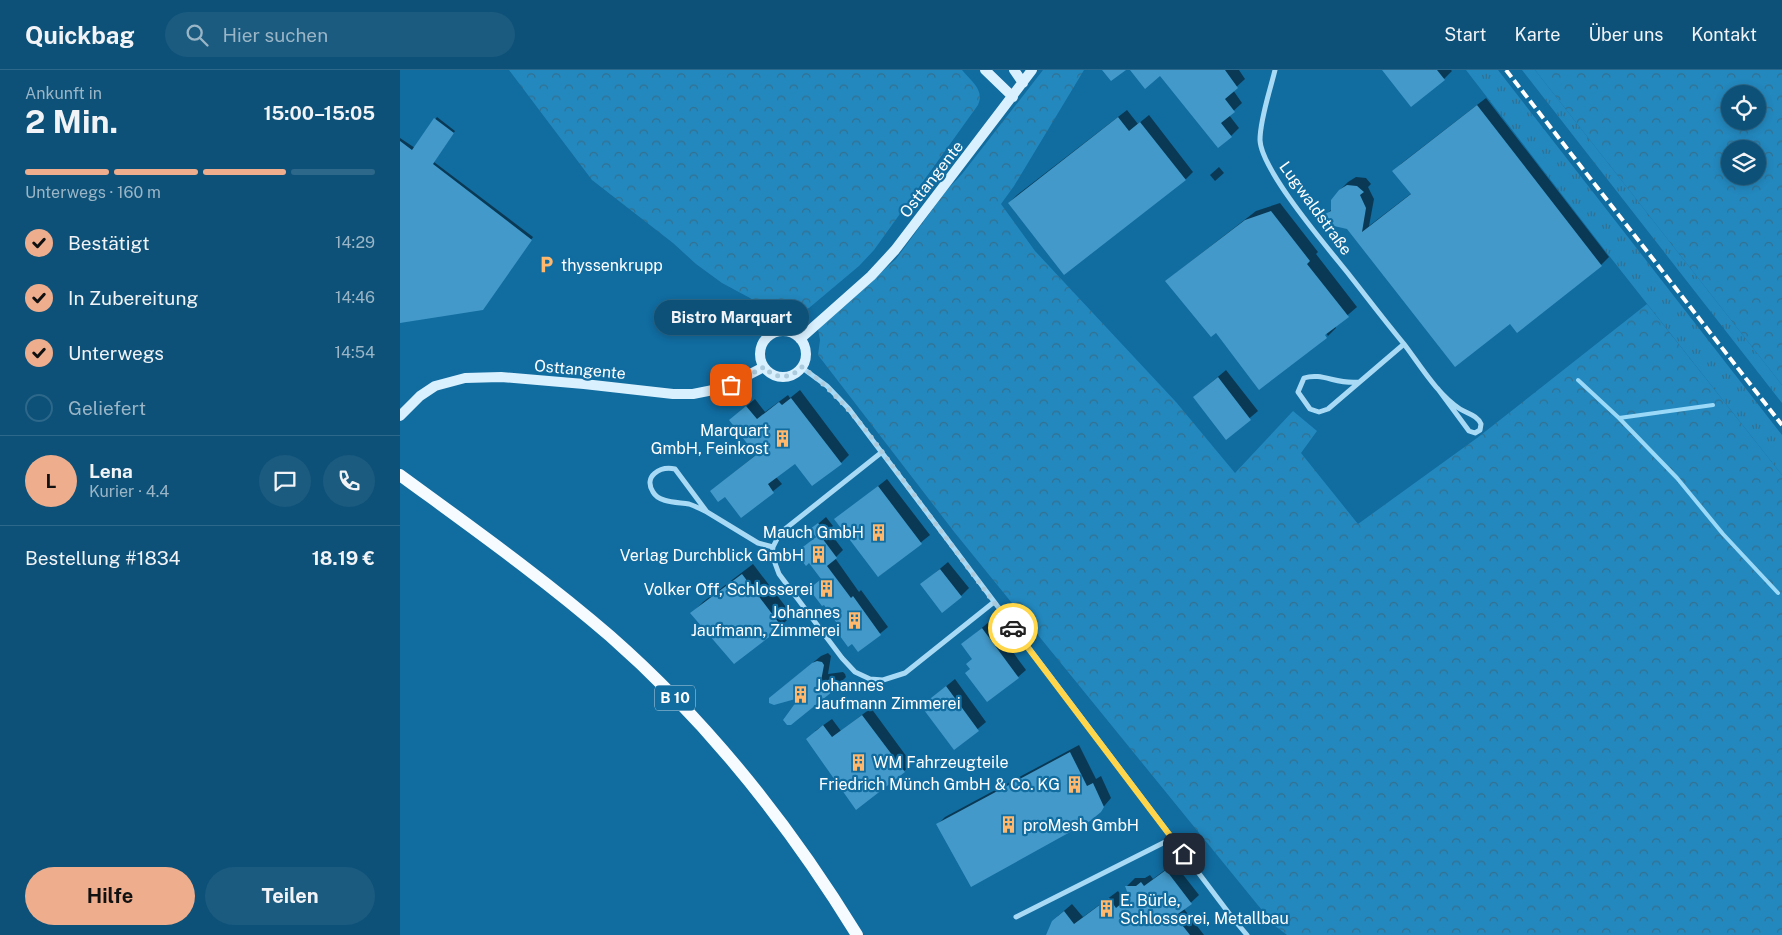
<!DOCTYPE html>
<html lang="de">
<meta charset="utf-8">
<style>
body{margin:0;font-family:"Public Sans",sans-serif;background:#1b5b80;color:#f1f3f6;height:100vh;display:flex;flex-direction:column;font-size:19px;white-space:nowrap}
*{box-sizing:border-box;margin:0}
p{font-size:16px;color:#9ab5c6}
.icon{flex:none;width:28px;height:28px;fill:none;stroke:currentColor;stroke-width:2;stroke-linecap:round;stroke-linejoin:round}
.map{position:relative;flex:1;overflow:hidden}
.side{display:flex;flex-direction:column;background:#0d5178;width:400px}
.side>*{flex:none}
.buttons{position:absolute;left:1321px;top:15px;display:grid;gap:10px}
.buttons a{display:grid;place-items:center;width:45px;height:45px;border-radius:50%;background:#0d5178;box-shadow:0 2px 8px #0003,0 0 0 1px #2d688a;font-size:25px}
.pin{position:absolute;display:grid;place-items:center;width:42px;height:42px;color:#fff;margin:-21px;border-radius:10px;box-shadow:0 2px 8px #0006}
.courier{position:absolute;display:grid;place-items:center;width:50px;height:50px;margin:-25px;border:4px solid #ffd54a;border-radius:50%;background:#fff;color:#222;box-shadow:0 1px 6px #0007}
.bubble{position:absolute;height:35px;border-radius:18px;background:#0d5178;box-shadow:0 2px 8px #0003,0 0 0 1px #2d688a;font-size:16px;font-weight:700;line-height:35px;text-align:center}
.head em{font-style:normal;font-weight:700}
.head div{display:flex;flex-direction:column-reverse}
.head{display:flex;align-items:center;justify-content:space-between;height:85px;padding:0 25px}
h1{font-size:32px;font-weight:700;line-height:38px}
.bar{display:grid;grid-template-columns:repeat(4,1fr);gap:8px 5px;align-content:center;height:60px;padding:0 25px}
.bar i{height:6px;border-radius:4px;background:#2d688a}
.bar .selected{background:#eead8d}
.bar p{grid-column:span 4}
.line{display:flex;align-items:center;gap:12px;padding:0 25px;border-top:1px solid #2d688a}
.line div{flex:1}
.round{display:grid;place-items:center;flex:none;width:52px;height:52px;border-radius:26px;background:#1b5b80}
ol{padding:0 25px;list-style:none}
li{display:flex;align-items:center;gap:15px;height:55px}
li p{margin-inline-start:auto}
li .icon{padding:5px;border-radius:50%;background:#eead8d;color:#111;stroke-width:4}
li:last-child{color:#9ab5c6}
li i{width:28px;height:28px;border:2px solid #2d688a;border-radius:50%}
.button{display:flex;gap:10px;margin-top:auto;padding:10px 25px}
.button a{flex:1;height:58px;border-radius:30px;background:#eead8d;color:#111;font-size:20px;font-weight:700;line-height:58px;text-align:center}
.button a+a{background:#1b5b80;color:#f1f3f6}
header{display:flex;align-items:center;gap:30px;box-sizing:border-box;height:70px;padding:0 25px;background:#0d5178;border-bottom:1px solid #2d688a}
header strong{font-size:24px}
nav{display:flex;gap:28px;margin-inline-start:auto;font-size:18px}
.search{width:350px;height:45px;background:#1b5b80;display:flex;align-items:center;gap:12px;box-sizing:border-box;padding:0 18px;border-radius:28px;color:#9ab5c6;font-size:19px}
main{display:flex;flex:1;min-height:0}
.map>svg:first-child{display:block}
.grass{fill:url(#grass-tufts)}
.forest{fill:url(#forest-crowns);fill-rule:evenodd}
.shadow{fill:#0007}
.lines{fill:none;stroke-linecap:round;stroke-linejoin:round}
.stream{stroke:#9ad9f8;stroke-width:4}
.building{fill:#4399c9}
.street{stroke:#a8daf5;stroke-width:5}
.secondary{stroke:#d9f0fe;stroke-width:10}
.primary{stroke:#f6fbff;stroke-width:12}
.rail{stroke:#fff;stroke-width:4;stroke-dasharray:9 4;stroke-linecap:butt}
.done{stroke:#acccde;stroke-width:5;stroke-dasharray:0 9}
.route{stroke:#ffd54a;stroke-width:6}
.labels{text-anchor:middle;stroke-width:4.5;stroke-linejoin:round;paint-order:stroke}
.shield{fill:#116ca0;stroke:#b8d3e2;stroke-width:1}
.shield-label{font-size:15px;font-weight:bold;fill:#fff}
.street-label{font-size:16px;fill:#fff;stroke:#116ca0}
.poi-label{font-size:16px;fill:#fff;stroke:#116ca0;text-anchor:end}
</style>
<header>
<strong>Quickbag</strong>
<div class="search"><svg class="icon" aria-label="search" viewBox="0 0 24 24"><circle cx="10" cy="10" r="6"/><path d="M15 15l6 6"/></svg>Hier suchen</div>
<nav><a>Start</a><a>Karte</a><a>Über uns</a><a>Kontakt</a></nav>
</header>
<main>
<section class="side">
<div class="head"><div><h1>2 Min.</h1><p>Ankunft in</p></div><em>15:00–15:05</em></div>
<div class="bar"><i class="selected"></i><i class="selected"></i><i class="selected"></i><i></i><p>Unterwegs · 160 m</p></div>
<ol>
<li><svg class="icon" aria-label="check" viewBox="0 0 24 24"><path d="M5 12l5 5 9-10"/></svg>Bestätigt<p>14:29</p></li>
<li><svg class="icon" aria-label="check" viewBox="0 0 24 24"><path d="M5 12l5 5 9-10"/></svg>In Zubereitung<p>14:46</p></li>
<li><svg class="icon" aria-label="check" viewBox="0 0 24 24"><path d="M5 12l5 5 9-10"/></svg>Unterwegs<p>14:54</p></li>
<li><i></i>Geliefert</li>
</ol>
<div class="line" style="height:90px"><b class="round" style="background:#eead8d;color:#111">L</b><div><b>Lena</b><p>Kurier · 4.4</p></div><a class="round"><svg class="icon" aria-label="chat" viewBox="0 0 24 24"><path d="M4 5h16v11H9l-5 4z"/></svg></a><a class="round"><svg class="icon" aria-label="phone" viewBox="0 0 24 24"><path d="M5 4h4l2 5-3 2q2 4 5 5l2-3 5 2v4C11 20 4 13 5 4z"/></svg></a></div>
<div class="line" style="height:65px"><div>Bestellung #1834</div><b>18.19 €</b></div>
<div class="button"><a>Hilfe</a><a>Teilen</a></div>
</section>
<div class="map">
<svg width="1382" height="865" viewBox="0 0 1382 865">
<defs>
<pattern id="grass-tufts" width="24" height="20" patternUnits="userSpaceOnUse" patternTransform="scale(1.25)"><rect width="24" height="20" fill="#2388be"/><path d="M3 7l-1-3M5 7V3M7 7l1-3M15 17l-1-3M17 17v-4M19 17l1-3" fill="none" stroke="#337090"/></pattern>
<pattern id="forest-crowns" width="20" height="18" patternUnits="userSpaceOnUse" patternTransform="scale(1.25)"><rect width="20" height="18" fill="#2388be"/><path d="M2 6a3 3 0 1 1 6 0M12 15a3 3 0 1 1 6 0" fill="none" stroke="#337090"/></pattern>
</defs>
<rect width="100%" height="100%" fill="#116ca0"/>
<path class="grass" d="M1066 0H1098L1382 365V405L1207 183Z
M1122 0H1135L1382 315V333Z"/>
<path class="forest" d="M109 0H562C571 11 585 20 578 35L474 180 459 196 409 238 397 242 365 239 350 228 322 213 296 194 273 173 192 110Z
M643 0H684L614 116 601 134 635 181 776 332 835 403 893 341 917 361 901 383 958 454 1077 368 1247 234 1382 405V865H887L874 855 555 463 418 285 420 270 418 259 496 189 546 121 562 104Z
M1135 0H1382V315ZM1330 24H1358V51H1330ZM1330 79H1358V106H1330Z"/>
<path class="shadow" d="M731 0H839L845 9 833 20 842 33 829 45 839 58 831 66 760 4Z
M984 0H1051L1052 1 1044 9Z
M1086 28 1209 187 1201 195 1110 252 927 144 932 139 940 120 948 112 956 107 966 108 971 114 968 117 974 129 969 156 1012 123 994 101 1002 93Z
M727 40 738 54 749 45 793 102 785 110 609 133 617 125Z
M37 47 55 61 34 92 133 167 85 236 0 251V68L15 78Z
M819 97 824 103 815 111 810 105Z
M880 133 918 182 916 184 957 237 935 256 936 258 928 266 923 259 816 262 767 212 776 203 856 141Z
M826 300 858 341 826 368 794 327Z
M400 320 449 385 441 393 395 392 376 407 382 414 342 446 325 425 311 421 357 384 330 350 355 329 365 342 388 325 390 328Z
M487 409 530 465 479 506 436 450Z
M426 447 433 456 428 460 443 480 435 488 459 522 461 520 488 557 459 581 424 533 410 519 422 508 401 480 417 466 412 459Z
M548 492 569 518 561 526 522 514Z
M353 494 392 545 381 556 292 543 303 532Z
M590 551 626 600 618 607 571 599 573 588 563 574Z
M428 583 431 586 428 604 443 602 445 604 446 607 437 616 402 626 370 628 421 586Z
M555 609 586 652 554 679 522 636Z
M471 638 512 694 504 701 415 661 432 649 441 661Z
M679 675 696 709 701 706 711 728 700 741 537 755 545 747Z
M774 793 799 825 784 839 804 865H648L658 846 672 834 683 847 718 821 725 831 730 826 727 816 735 808H745L750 805 753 809Z"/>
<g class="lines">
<path class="stream" d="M1178 310 1219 348 1277 408 1323 464 1378 523
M1219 348 1313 335"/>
</g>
<path class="building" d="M702 0H726L711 11Z
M730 0H825L838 18 825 29 835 42 821 53 832 67 818 78 760 6 745 19Z
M982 0H1037L1045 10 1011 37Z
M1077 35 1202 196 1117 263 1110 254 1055 297 947 159 934 156 925 144 931 141V130L939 120 947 115 957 116 964 122 960 125 966 138 962 162 1011 124 992 101Z
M718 47 729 61 740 52 786 110 664 205 608 133Z
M34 48 54 63 33 94 132 170 83 240 0 253V71L12 80Z
M871 141 910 191 907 194 949 247 925 265 927 268 859 320 816 263 811 267 765 211 845 150Z
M818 307 851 350 826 370 793 327Z
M391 328 442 394 412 416 395 394 368 414 374 423 341 448 325 427 318 432 310 421 356 385 329 350 346 336 357 349 379 332 382 335Z
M478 416 522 474 478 507 434 449Z
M418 453 427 464 422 468 437 488 427 496 451 528 453 526 481 565 458 582 452 574 448 577 437 562 441 559 424 535 422 536 409 519 421 509 409 493 406 496 399 487 402 484 399 480 416 467 410 459Z
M540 499 562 527 542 543 520 514Z
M342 504 382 557 334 594 290 543Z
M582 558 619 608 587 632 565 603 570 599 566 594 572 589 561 574Z
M417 591 422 592 424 595 421 611 434 609 438 612V617L391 655H387L383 650 399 628 374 635 369 633V628L412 593Z
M546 616 579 661 554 680 521 636Z
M462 645 505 702 456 740 406 669 423 655 432 667Z
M670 682 687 716 693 713 704 737 701 742 690 751 571 817 536 754Z
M766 800 792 834 775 846 790 865H646L652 851 664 841 674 854 709 828 716 838 729 827 725 816H736L741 812 744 816Z"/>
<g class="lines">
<path class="street" d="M875 0C870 21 860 49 860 70 861 100 927 177 947 202 966 226 984 250 1004 274L928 339 919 342 910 339 898 322 904 308C922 302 937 315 959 312
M1004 274C1020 295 1037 324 1060 339 1068 344 1077 345 1081 354L1080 360 1075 363 1069 361 1038 319
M401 297 427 316 449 339 831 846 847 865
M482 382 380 463 373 477 372 485 379 504 442 588 455 602 470 609 483 610 505 603 594 532
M307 442C301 439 295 436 289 434 278 432 259 433 253 422 243 406 260 396 275 399L307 442 358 473 373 477
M616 847 773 768"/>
<path class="secondary" d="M585 0 613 27
M614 0 623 13
M360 284a23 23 0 1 1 46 0a23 23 0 1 1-46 0Z
M400 269 471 206 495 180 632 0
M0 346 20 326 35 316 65 308 101 307 184 314 273 324H293L323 318 364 297"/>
<path class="primary" d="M0 405C71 457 143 508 210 566 308 652 389 754 457 865"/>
<path class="rail" d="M1106 0 1382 355"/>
</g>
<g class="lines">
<path class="done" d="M331 315 364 297C376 310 390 309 402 297 428 316 448 338 468 363L613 558"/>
<path class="route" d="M613 558 784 784"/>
</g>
<defs>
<symbol id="parking-bare" viewBox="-9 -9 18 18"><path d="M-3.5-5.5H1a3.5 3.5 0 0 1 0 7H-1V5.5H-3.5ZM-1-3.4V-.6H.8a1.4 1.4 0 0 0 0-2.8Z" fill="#ffb86c" stroke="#116ca0" stroke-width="2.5" paint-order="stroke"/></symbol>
<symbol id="building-bare" viewBox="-9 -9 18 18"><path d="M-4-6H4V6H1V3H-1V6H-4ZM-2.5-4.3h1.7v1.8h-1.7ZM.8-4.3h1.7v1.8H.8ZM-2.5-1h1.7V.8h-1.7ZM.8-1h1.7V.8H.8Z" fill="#ffb86c" stroke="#116ca0" stroke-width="2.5" paint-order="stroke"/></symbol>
</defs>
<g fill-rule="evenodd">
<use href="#parking-bare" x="134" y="182" width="25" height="25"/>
<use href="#building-bare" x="370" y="356" width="25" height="25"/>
<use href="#building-bare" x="466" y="450" width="25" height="25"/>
<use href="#building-bare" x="406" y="472" width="25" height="25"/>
<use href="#building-bare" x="414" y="506" width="25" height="25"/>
<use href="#building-bare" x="442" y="538" width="25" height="25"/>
<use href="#building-bare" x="388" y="612" width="25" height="25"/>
<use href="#building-bare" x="446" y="680" width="25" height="25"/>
<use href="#building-bare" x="662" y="702" width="25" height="25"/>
<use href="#building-bare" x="596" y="742" width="25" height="25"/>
<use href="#building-bare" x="694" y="826" width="25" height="25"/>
</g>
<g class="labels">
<rect class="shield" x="255" y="615.5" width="40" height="25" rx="4"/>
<g class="shield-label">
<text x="275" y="633">B 10</text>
</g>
<g class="street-label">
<text transform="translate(531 109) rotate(-52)" y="6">Osttangente</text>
<text transform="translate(916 138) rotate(54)" y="6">Lugwaldstraße</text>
<text transform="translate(180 299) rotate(5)" y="6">Osttangente</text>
</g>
<g class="poi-label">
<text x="161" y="201" text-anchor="start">thyssenkrupp</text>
<text x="369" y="366">Marquart<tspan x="369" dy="18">GmbH, Feinkost</tspan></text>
<text x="464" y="468">Mauch GmbH</text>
<text x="404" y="491">Verlag Durchblick GmbH</text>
<text x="413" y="525">Volker Off, Schlosserei</text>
<text x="440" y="548">Johannes<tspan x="440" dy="18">Jaufmann, Zimmerei</tspan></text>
<text x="415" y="621" text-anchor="start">Johannes<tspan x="415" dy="18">Jaufmann Zimmerei</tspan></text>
<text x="473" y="698" text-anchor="start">WM Fahrzeugteile</text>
<text x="660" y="720">Friedrich Münch GmbH &amp; Co. KG</text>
<text x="623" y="761" text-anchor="start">proMesh GmbH</text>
<text x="720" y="836" text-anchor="start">E. Bürle,<tspan x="720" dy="18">Schlosserei, Metallbau</tspan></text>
</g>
</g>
</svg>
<div class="buttons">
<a><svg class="icon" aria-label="locate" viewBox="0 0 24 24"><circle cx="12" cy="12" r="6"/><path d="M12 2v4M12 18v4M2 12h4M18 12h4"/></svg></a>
<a><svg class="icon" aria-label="layers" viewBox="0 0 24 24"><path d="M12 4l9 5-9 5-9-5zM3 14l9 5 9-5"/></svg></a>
</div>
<div class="pin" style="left:331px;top:315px;background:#ea580c"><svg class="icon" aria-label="bag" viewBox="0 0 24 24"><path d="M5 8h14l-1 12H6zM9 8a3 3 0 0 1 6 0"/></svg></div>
<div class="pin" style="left:784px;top:784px;background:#1f2937"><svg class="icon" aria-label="home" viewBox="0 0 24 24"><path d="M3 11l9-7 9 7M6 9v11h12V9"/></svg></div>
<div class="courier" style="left:613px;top:558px"><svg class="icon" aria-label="car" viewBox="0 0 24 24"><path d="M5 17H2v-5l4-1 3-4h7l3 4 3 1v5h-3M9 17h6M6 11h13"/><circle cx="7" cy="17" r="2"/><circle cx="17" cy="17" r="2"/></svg></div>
<div class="bubble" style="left:254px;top:230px;width:155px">Bistro Marquart</div>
</div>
</main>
